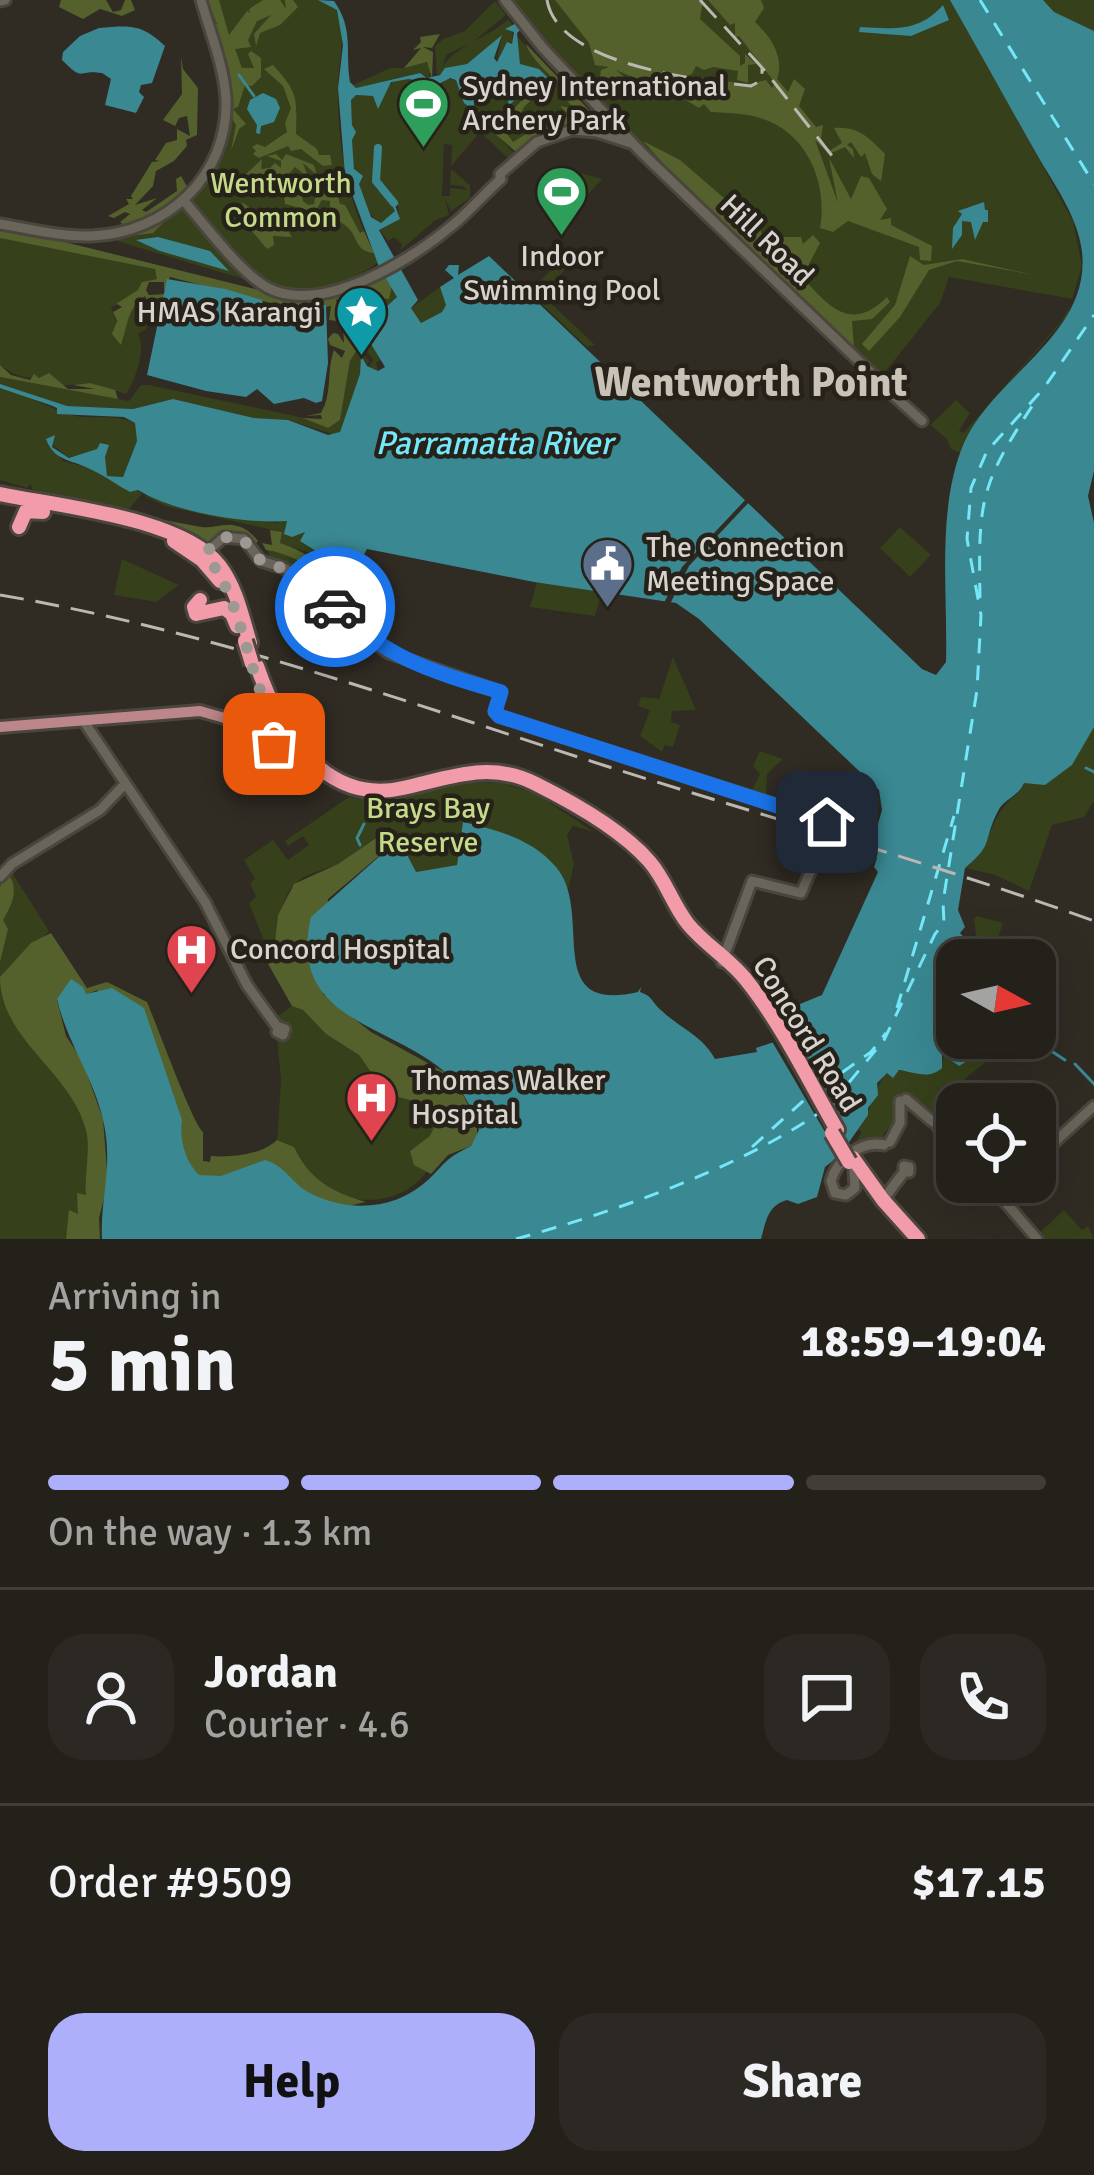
<!DOCTYPE html>
<meta charset="utf-8">
<style>
body{margin:0;font-family:Signika,sans-serif;background:#2c2823;color:#f1f3f6;height:100vh;display:flex;flex-direction:column;font-size:45px;white-space:nowrap}
*{box-sizing:border-box;margin:0}
p{font-size:39px;color:#a3a3a2}
.icon{flex:none;width:66px;height:66px;fill:none;stroke:currentColor;stroke-width:2;stroke-linecap:round;stroke-linejoin:round}
.map{position:relative;height:1239px;overflow:hidden}
.sheet{display:flex;flex-direction:column;background:#24201a;flex:1}
.sheet>*{flex:none}
.needle{width:78px;rotate:98deg}
.controls{position:absolute;left:936px;top:939px;display:grid;gap:24px}
.controls a{display:grid;place-items:center;width:120px;height:120px;border-radius:24px;background:#24201a;box-shadow:0 12px 48px #0002,0 0 0 3px #413e39;font-size:60px}
.pin{position:absolute;display:grid;place-items:center;width:102px;height:102px;color:#fff;margin:-51px;border-radius:24px;box-shadow:0 6px 18px #0006}
.courier{position:absolute;display:grid;place-items:center;width:120px;height:120px;margin:-60px;border:9px solid #1a73e8;border-radius:50%;background:#fff;color:#222;box-shadow:0 3px 15px #0007}
.headline em{font-style:normal;font-weight:800}
.headline div{display:flex;flex-direction:column-reverse}
.headline{display:flex;align-items:center;justify-content:space-between;height:204px;padding:0 48px}
h1{font-size:78px;font-weight:800;line-height:90px}
.bar{display:grid;grid-template-columns:repeat(4,1fr);gap:18px 12px;align-content:center;height:144px;padding:0 48px}
.bar i{height:15px;border-radius:9px;background:#413e39}
.bar .on{background:#adaffb}
.bar p{grid-column:span 4}
.line{display:flex;align-items:center;gap:30px;padding:0 48px;border-top:3px solid #413e39}
.line div{flex:1}
.round{display:grid;place-items:center;flex:none;width:126px;height:126px;border-radius:36px;background:#2c2823}
.primary-button{display:flex;gap:24px;margin-top:auto;padding:24px 48px}
.primary-button a{flex:1;height:138px;border-radius:36px;background:#adaffb;color:#111;font-size:48px;font-weight:800;line-height:138px;text-align:center}
.primary-button a+a{background:#2c2823;color:#f1f3f6}
.map>svg:first-child{display:block}
.green{fill:#36401a}
.forest{fill:#54612d}
.water{fill:#3a8892}
.pier{fill:#302b23}
.lines{fill:none;stroke-linecap:round;stroke-linejoin:round}
.stream{stroke:#3a8892;stroke-width:3}
.river{stroke:#3a8892;stroke-width:8}
.ferry{stroke:#74e7f8;stroke-width:3;stroke-dasharray:15 12;stroke-linecap:butt}
.secondary-casing{stroke:#4a463e;stroke-width:15}
.primary-casing{stroke:#4a463e;stroke-width:16}
.highway-casing{stroke:#4a463e;stroke-width:20}
.secondary{stroke:#6a655b;stroke-width:9}
.primary{stroke:#bc868a;stroke-width:10}
.highway{stroke:#f29caa;stroke-width:14}
.rail{stroke:#bbb7b2;stroke-width:3;stroke-dasharray:24 12;stroke-linecap:butt}
.highway-bridge-casing{stroke:#4a463e;stroke-width:20;stroke-linecap:butt}
.highway-bridge{stroke:#f29caa;stroke-width:14}
.done{stroke:#9d9892;stroke-width:12;stroke-dasharray:0 21.6}
.route{stroke:#1a73e8;stroke-width:15}
.labels{text-anchor:middle;stroke-width:9;stroke-linejoin:round;paint-order:stroke}
.poi-label{font-size:30px;fill:#d7d3ce;stroke:#262219;text-anchor:start}
.park-label{font-size:30px;fill:#c4da89;stroke:#262219}
.street-label{font-size:30px;fill:#d7d3ce;stroke:#262219}
.water-label{font-size:33px;font-style:italic;fill:#74e7f8;stroke:#262219}
.district-label{font-size:42px;font-weight:bold;fill:#c8c2b7;stroke:#262219}
</style>
<div class="map">
<svg width="1094" height="1239" viewBox="0 0 1094 1239">
<rect width="100%" height="100%" fill="#302b23"/>
<path class="green" d="M205 0H318L337 9C347 35 339 56 338 83 337 133 344 185 364 231L361 234 367 239 378 263C340 288 298 301 257 276L250 281 117 241 119 234C140 229 161 223 179 209 205 191 231 143 229 111 227 75 213 36 205 0Z
M510 0H951L1073 221 1082 266 1067 316 981 415 961 453 951 449 946 438 930 425 956 400 970 413 959 431 964 433 1063 319 1073 299 949 277 940 303 882 376 687 190 530 28Z
M1021 0H1094V87Z
M495 1 506 15 472 43 447 54 442 68C453 47 490 37 508 19L513 25 512 45 506 44 496 63 502 36 467 64 437 75 435 46 443 39 465 31Z
M517 36 569 94 577 111 563 105 571 116 546 121 513 142 508 136 525 106 535 96 530 92 494 132 515 154 510 160 480 132 451 166 452 145 444 144 442 196H450V188L467 190 463 186 450 185 451 169 470 185V198L451 211 445 199 449 215 434 221 401 250 402 244 394 237 388 241 379 229 399 218 398 205 390 200 396 211 381 223C349 203 352 135 351 100L356 95 373 96 377 106 392 81 409 79 425 83 428 90 440 87 447 78 457 80 464 102 472 108 484 84 493 80 510 95 508 106 531 86 540 96 551 92 520 64Z
M423 61 429 65 430 78 419 73 356 88 353 85 390 68H404Z
M580 173 602 179 582 201 560 181Z
M0 238 155 268 158 279 142 282 139 290 111 307 123 342C125 323 128 309 144 296L152 301 146 329 138 334C147 350 135 380 126 394L90 383 60 386 54 377C26 378 22 380 0 365Z
M560 261 567 267 542 295 595 345 587 347 529 292Z
M392 287 397 297 386 308 371 304 370 339 382 360 376 362 378 371 369 367 373 360 356 336 365 297 389 299Z
M440 287 446 305 442 312 421 323 411 308Z
M358 348 369 361 367 366 364 357 361 359 360 374 340 432 335 435 288 420 254 418 173 399 133 409 66 406 0 384V377L129 401 141 385H149L333 424 340 420 350 361Z
M0 388C24 394 45 405 65 413 87 422 113 412 135 423L137 441 123 477 107 476 104 457 109 446 69 458 46 440 63 461 90 468 130 492 138 490 142 494 127 511 32 489 31 484 27 488 0 480Z
M143 495 220 516 276 523 282 519 288 521 285 530 292 537 305 531 301 542 352 573 367 549 355 585 307 552 280 543 282 532 165 506Z
M900 527 931 555 910 577 880 548Z
M267 550H276L353 589 349 610 344 611 307 579 271 559Z
M122 559 179 585 156 602 114 595Z
M537 582 592 589 600 599 595 616 530 607Z
M673 657 696 710 672 711 671 722 680 725 673 747 665 745 662 752 640 736 650 710 638 706 641 697 659 699Z
M1094 662V801L1084 817 1052 825 1029 891 995 875 965 868C992 848 988 815 1017 794Z
M760 751 783 759 767 774 766 792 770 798 751 792 760 774 753 766Z
M861 774 879 798 873 843 831 826C841 815 854 804 849 789Z
M465 782 503 783 536 794 594 832 573 826 567 835 574 864 568 890C551 847 506 832 464 822L457 865 415 872 391 827 338 864 303 877 290 889 278 915 273 963 249 903 256 897 250 883 255 879 244 860 273 840 288 860 309 845 303 836 288 846 285 841 349 797 381 803Z
M11 871 49 931C0 980 76 1074 92 1137 98 1163 91 1210 91 1239H0V894Z
M977 916 1003 923 993 954 976 937 974 919Z
M292 1006 303 1010 326 1034 359 1055 370 1071 440 1097C438 1118 440 1152 428 1170 401 1210 337 1209 306 1172 301 1166 297 1154 294 1147L277 1140 281 1081 275 1018Z
M994 1038H1010V1043L967 1077 936 1118 902 1095 897 1098 895 1120 883 1135 886 1138 883 1142 864 1140 852 1149 862 1132 856 1128C872 1114 874 1089 886 1072 909 1067 917 1079 941 1066L944 1056 959 1066 989 1048Z
M1064 1210 1082 1230 1088 1226 1094 1239H1042L1038 1234Z"/>
<path class="forest" d="M61 0H106L113 12 121 10 125 0H131L135 10 122 16 100 9 83 19 59 7Z
M207 0H219L229 35 247 11 250 13 249 9 263 0H280L286 9 285 0H293L298 7 280 25 260 33 256 46 254 34 271 15 257 21 248 40 251 47 235 49 242 68H254L248 54 251 51 261 58V77L252 86 245 85 238 107 233 109 246 124 239 129 231 151 236 125 229 114V80L211 24H217Z
M555 0H703L700 19 740 56V66L745 63V54L756 64 748 65V83L737 80 738 71 713 67 704 70 696 66 692 74 683 77 733 82 740 86 766 80 772 88 775 83 739 36 735 37V23L730 25 708 0H761L764 8 755 22C770 36 785 57 777 79L788 92 794 79 805 89 799 106 816 127 823 125 821 138 829 151 842 143 834 128C859 126 869 138 885 154L881 181 872 174 865 153 861 157 851 142 847 145 853 149 854 158 845 147 829 154 815 140 838 203 829 158 851 199 861 176 869 178 887 209 880 220 891 218V225L932 246 931 261 920 260 919 247 848 221 833 232 820 228C828 183 807 132 760 118 745 113 727 113 711 112L704 104 699 108 666 88 671 82 637 79 616 70 628 80 600 79 601 70 609 67 595 65 589 43Z
M440 34 432 48 423 47 433 52 432 79 427 62 404 68 421 48 413 50 421 42 420 37Z
M526 44 590 111 582 107 577 121 544 130 516 152 493 132 530 91 536 96 525 106 508 135 513 142 546 121 570 116 560 106 574 108 568 102 572 99 569 95C557 81 530 59 526 44Z
M181 57 183 69 198 88 197 135 186 140 187 146 174 161 156 171 153 186 135 205 157 198 142 210 146 212 177 191 176 179 181 176 188 188 178 201 166 205 171 215 153 233 138 235 137 225 127 228 120 222 130 214 125 212 114 218 108 216 129 204 126 199H133L131 196 152 162 160 161 155 160 166 143 177 140V129L190 136 187 116 179 118 175 126 163 120 182 94Z
M273 65C298 92 297 98 296 134L317 149 319 155H330L332 165 323 166 301 149 291 151 288 146 259 158 253 154 256 151 252 147 257 144 265 147 287 132 285 123 291 108 283 86 264 69Z
M643 141 680 160 760 229 763 237H801L803 244 813 235 820 243 808 266 788 260 803 271 802 277C828 305 850 334 887 297L890 302 872 319 852 321 854 349 687 190Z
M276 154 282 160 286 154 314 165 317 175 303 163 308 177 295 167 289 174 291 183 301 186 303 201 308 205 314 204 318 180 333 176 340 204 345 205 360 233 364 231 374 253C348 250 365 229 329 217L330 201 322 200 315 212 285 204 282 184 266 176 254 181 242 192 246 174 262 159 261 169 270 168 275 163 281 168V161L267 156Z
M242 202 264 218 278 215 292 237 273 236 274 245 267 249 246 224Z
M0 226 283 296 384 276 392 287 389 299 365 297 359 322 355 319 352 345 358 348 350 361 340 420 328 428 303 418 322 419 321 415 306 416 321 413C333 392 326 372 334 350L342 358 345 351 330 345 328 339 333 333 338 334 344 343 343 327 355 293 336 300 342 318 337 321 329 320 331 306 301 311 170 277 164 291V282H149L146 290 149 295 165 294 158 315V309L154 310 145 296C126 310 128 326 121 345L112 334 117 321 113 312 122 307 117 304 111 307 138 290 142 282 157 279 155 269 0 238Z
M910 256 924 265 962 259 1034 275 957 261 929 270 900 317 869 351 862 344 895 305Z
M0 365 11 375 30 380 34 374 39 378 49 373 68 389H95L73 385 90 383 115 390 118 399 0 377Z
M0 488C65 502 134 514 201 527 214 529 224 522 237 526 247 528 254 536 258 541L254 546 263 555 256 553 239 534 206 542 172 528 0 491Z
M270 530 282 532 280 543C311 553 326 570 355 585L348 588C328 577 287 551 266 550L262 543 272 545Z
M392 827 399 839 328 899 323 994 371 1032 446 1073 463 1095 477 1121V1135L471 1146 448 1155 431 1174 414 1165 410 1151 430 1136 434 1127 421 1119 419 1109 410 1100 388 1094 391 1079 370 1071 359 1055 326 1034 303 1010 292 1006 263 955 268 952 273 960 278 915 294 884 338 864Z
M6 871C20 888 13 903 3 920L8 929 0 962V887Z
M51 933 87 988 107 982 147 1002C157 1025 192 1122 203 1132V1161L210 1162 211 1156C232 1158 263 1154 277 1140L294 1147C309 1179 331 1192 366 1202L343 1207 204 1181 189 1169 97 990 86 995 71 980 57 1000 66 1036 82 1060 103 1119 108 1183 99 1218 100 1239H66L69 1210 78 1214 77 1193 86 1195C84 1175 91 1148 86 1130 71 1071 0 1040 0 977L31 943Z"/>
<path class="water" d="M318 0 334 1C354 29 345 51 350 82L356 88 420 73 427 78 440 75 445 68 467 64 502 35 494 58 497 62 507 42 512 44 514 32 505 29 526 18 528 23 517 33 520 64 539 69 552 82 551 92 539 96 531 86 507 107 510 95 499 83 484 84 472 109 464 103 456 80 450 78 428 90 425 83 409 79 391 82 378 109 373 96 356 95 351 100 352 125 356 132 352 140 354 169 363 176 359 184 371 217 381 223 395 211 389 199 392 197 400 219 379 230 418 300 411 308 421 323 442 312 446 305 440 287 454 278 445 270 449 265H459L458 275 489 256 922 669 936 675 946 662C948 592 936 508 964 443 994 375 1091 335 1082 252 1078 216 1053 183 1036 153 1007 102 979 51 950 0H1043L1054 12 1094 31V471L1088 496 1094 523V727L1072 765 1045 785 1024 783C1018 797 1005 798 998 811 982 842 995 843 965 868L958 910 965 927 960 933 985 960H957V1038H994L989 1048 959 1066 942 1054V1068C929 1080 914 1072 899 1070L893 1078 887 1073 877 1083 878 1095 868 1108V1115L840 1155 825 1167 817 1197 798 1204 787 1200C768 1205 766 1221 761 1239H102C100 1198 113 1169 104 1124 95 1079 67 1043 57 999L71 979 83 987 86 994 112 988 144 1008 182 1120C179 1138 185 1162 199 1175L221 1176 265 1160C286 1166 292 1184 310 1193 348 1213 396 1210 428 1180 448 1161 443 1160 471 1146L479 1130C474 1110 461 1087 446 1073 390 1023 287 1021 311 917L399 839 416 872 457 865 463 822C498 830 532 839 556 867 595 912 540 1015 638 992L641 987 640 992C654 997 651 1002 662 1011 681 1029 702 1035 715 1059L757 1052 756 1048 780 1040 800 1004 822 995 878 872 874 867 877 858 870 852 882 810 879 790 699 619 676 603 534 582 367 549 352 574 300 541 305 532 292 537 284 534 287 521C248 524 175 513 138 490L130 492C118 486 107 477 94 471 73 459 55 463 46 439L55 435 52 447 69 458 97 449 100 443 109 445 105 457 107 476 123 477 137 441 135 423 124 417 57 414V408L50 405 0 388V384L67 406 133 409 173 399 254 418 288 420 328 435 340 432 360 374 361 355 367 366 378 371 385 367 365 334 371 303 386 307 397 297 379 267 345 175 338 88 343 45 337 10Z
M943 5 949 20 911 36 859 32 860 27C895 29 919 32 943 5Z
M99 28C131 25 142 24 165 46L152 83 141 85 139 92 144 97 136 113 105 105 111 79 102 73C76 69 85 83 62 60L63 52 80 36Z
M263 93 276 99 280 108 274 122 261 126 260 134 256 133 257 125 247 109 250 100Z
M984 202 985 210H988V222H983L975 240 971 222 962 221V235L952 249 953 228 962 214 958 211Z
M158 237 210 251 229 271 160 251 136 240Z
M167 279 225 289 262 300 266 314 274 306 301 311 306 307 326 305 328 363 322 401 316 403 304 398 274 404 257 389 246 397 206 391 147 375Z"/>
<path class="pier" d="M749 496 752 499 689 566 668 608 662 607 682 567Z
M781 1030 851 1147 842 1161 770 1038Z"/>
<g class="lines">
<path class="stream" d="M239 75 254 96
M1086 768 1094 772
M360 845 357 838 364 824
M1027 1044 1045 1047 1065 1060
M1075 1064 1094 1084"/>
<path class="river" d="M378 148 376 181 394 203"/>
<path class="ferry" d="M980 0 1094 184
M980 598C978 497 981 484 1036 400
M897 1008 954 816
M820 1088 871 1052 886 1033
M832 1103 884 1040 935 934 944 923 943 902 977 690 981 615 967 539 971 488 987 451 1044 388 1094 315
M752 1147 812 1093
M516 1239C613 1212 735 1170 819 1113"/>
<defs>
<path id="secondary" d="M505 0 543 48 642 153 887 388
M0 1 5 0
M573 130 597 132 631 143
M500 178V174L537 142 578 128 601 111
M184 201C206 226 239 272 268 288 323 316 412 259 454 224 471 210 485 193 501 179
M0 224C30 229 61 237 92 236 166 233 229 176 226 99 224 66 210 32 201 0
M882 385 922 421
M207 552 224 537 244 539 261 561 284 568 307 584 359 632 389 653 501 692 495 712 499 716 826 821 827 833 801 893 752 881 722 962
M83 720 205 902 247 985 278 1028
M0 877 12 864 100 810 122 787
M279 1027 285 1029 283 1035 277 1032Z
M906 1099 933 1122
M938 1127 957 1148
M890 1142 900 1123V1101
M1035 1160 1094 1106
M904 1166 909 1167V1172H904Z
M854 1170 855 1188 846 1195 835 1193 831 1181C837 1159 862 1140 884 1145
M988 1182 1037 1239
M883 1200 904 1172"/>
<path id="primary" d="M0 727 200 711 228 719 277 746 295 742"/>
<path id="highway" d="M0 494C58 506 183 518 219 565 236 587 242 616 250 643
M19 527 26 511 43 512
M174 541 202 560 220 581
M200 600 194 607 196 614 224 608 232 614 237 626
M257 666C279 730 324 806 403 788 449 778 490 760 536 784 574 803 621 829 649 861 666 880 672 904 688 924 705 945 730 959 747 981 782 1025 809 1081 837 1130
M271 749 313 773
M853 1158 883 1200 918 1239"/>
</defs>
<use href="#secondary" class="secondary-casing"/>
<use href="#primary" class="primary-casing"/>
<use href="#highway" class="highway-casing"/>
<use href="#secondary" class="secondary"/>
<use href="#primary" class="primary"/>
<use href="#highway" class="highway"/>
<path class="rail" d="M547 0C558 65 698 80 751 86L762 80V68
M700 0 766 72 833 157
M0 595C208 630 406 702 606 766 769 818 933 863 1094 921"/>
<defs>
<path id="highway-bridge" d="M245 641 252 664
M832 1133 849 1162"/>
</defs>
<use href="#highway-bridge" class="highway-bridge-casing"/>
<use href="#highway-bridge" class="highway-bridge"/>
</g>
<g class="lines">
<path class="done" d="M274 744 281 742C281 725 267 706 260 690 244 646 237 596 208 558V550L224 537 242 538 261 561 285 569 335 607"/>
<path class="route" d="M335 607C386 659 434 672 501 692L495 711 499 716 827 822"/>
</g>
<defs>
<symbol id="stadium-pin" viewBox="-11 -11 22 30"><path d="M0 17L-7.5 6A9.5 9.5 0 1 1 7.5 6Z" fill="#2e9e5b" stroke="#262219"/><path d="M0-5a6.5 5 0 1 0 0 10a6.5 5 0 1 0 0-10ZM-3.5-1.8h7v3.6h-7Z" fill="#fff"/></symbol>
<symbol id="sight-pin" viewBox="-11 -11 22 30"><path d="M0 17L-7.5 6A9.5 9.5 0 1 1 7.5 6Z" fill="#0f9aa8" stroke="#262219"/><path d="M0-6L1.8-2.2L6-1.7L2.9 1.2L3.7 5.4L0 3.3L-3.7 5.4L-2.9 1.2L-6-1.7L-1.8-2.2Z" fill="#fff"/></symbol>
<symbol id="civic-pin" viewBox="-11 -11 22 30"><path d="M0 17L-7.5 6A9.5 9.5 0 1 1 7.5 6Z" fill="#5c6f8a" stroke="#262219"/><path d="M-.6-6.5H3V-4.5H.6V-3L4-1V1h2V6H-6V1h2V-1L-.6-3ZM-1.2 2.5V6h2.4V2.5Z" fill="#fff"/></symbol>
<symbol id="hospital-pin" viewBox="-11 -11 22 30"><path d="M0 17L-7.5 6A9.5 9.5 0 1 1 7.5 6Z" fill="#e0444e" stroke="#262219"/><path d="M-5-5h3v3.5h4V-5h3V5h-3V1.5h-4V5h-3Z" fill="#fff"/></symbol>
</defs>
<g fill-rule="evenodd">
<use href="#stadium-pin" x="394" y="74" width="59" height="81"/>
<use href="#stadium-pin" x="532" y="162" width="59" height="81"/>
<use href="#sight-pin" x="332" y="282" width="59" height="81"/>
<use href="#civic-pin" x="578" y="534" width="59" height="81"/>
<use href="#hospital-pin" x="162" y="920" width="59" height="81"/>
<use href="#hospital-pin" x="342" y="1068" width="59" height="81"/>
</g>
<g class="labels">
<g class="poi-label">
<text x="462" y="96">Sydney International<tspan x="462" dy="34">Archery Park</tspan></text>
<text x="562" y="266" text-anchor="middle">Indoor<tspan x="562" dy="34">Swimming Pool</tspan></text>
<text x="322" y="322" text-anchor="end">HMAS Karangi</text>
<text x="646" y="557">The Connection<tspan x="646" dy="34">Meeting Space</tspan></text>
<text x="230" y="959">Concord Hospital</text>
<text x="411" y="1090">Thomas Walker<tspan x="411" dy="34">Hospital</tspan></text>
</g>
<g class="park-label">
<text x="281" y="193">Wentworth<tspan x="281" dy="34">Common</tspan></text>
<text x="428" y="818">Brays Bay<tspan x="428" dy="34">Reserve</tspan></text>
</g>
<g class="street-label">
<text transform="translate(767 240) rotate(44)" y="10">Hill Road</text>
<text transform="translate(807 1034) rotate(58)" y="10">Concord Road</text>
</g>
<g class="water-label">
<text x="494" y="454">Parramatta River</text>
</g>
<g class="district-label">
<text x="751" y="396">Wentworth Point</text>
</g>
</g>
</svg>
<div class="controls">
<a><svg class="needle" viewBox="-14 -14 28 28"><path d="M0-13l5 13h-10z" fill="#e53935"/><path d="M0 13l5-13h-10z" fill="#a3a3a2"/></svg></a>
<a><svg class="icon" aria-label="locate" viewBox="0 0 24 24"><circle cx="12" cy="12" r="6"/><path d="M12 2v4M12 18v4M2 12h4M18 12h4"/></svg></a>
</div>
<div class="pin" style="left:274px;top:744px;background:#ea580c"><svg class="icon" aria-label="bag" viewBox="0 0 24 24"><path d="M5 8h14l-1 12H6zM9 8a3 3 0 0 1 6 0"/></svg></div>
<div class="pin" style="left:827px;top:822px;background:#1f2937"><svg class="icon" aria-label="home" viewBox="0 0 24 24"><path d="M3 11l9-7 9 7M6 9v11h12V9"/></svg></div>
<div class="courier" style="left:335px;top:607px"><svg class="icon" aria-label="car" viewBox="0 0 24 24"><path d="M5 17H2v-5l4-1 3-4h7l3 4 3 1v5h-3M9 17h6M6 11h13"/><circle cx="7" cy="17" r="2"/><circle cx="17" cy="17" r="2"/></svg></div>
</div>
<section class="sheet">
<div class="headline"><div><h1>5 min</h1><p>Arriving in</p></div><em>18:59–19:04</em></div>
<div class="bar"><i class="on"></i><i class="on"></i><i class="on"></i><i></i><p>On the way · 1.3 km</p></div>
<div class="line" style="height:216px"><a class="round"><svg class="icon" aria-label="person" viewBox="0 0 24 24"><circle cx="12" cy="8" r="4"/><path d="M4 21q1-7 8-7t8 7"/></svg></a><div><b>Jordan</b><p>Courier · 4.6</p></div><a class="round"><svg class="icon" aria-label="chat" viewBox="0 0 24 24"><path d="M4 5h16v11H9l-5 4z"/></svg></a><a class="round"><svg class="icon" aria-label="phone" viewBox="0 0 24 24"><path d="M5 4h4l2 5-3 2q2 4 5 5l2-3 5 2v4C11 20 4 13 5 4z"/></svg></a></div>
<div class="line" style="height:156px"><div>Order #9509</div><b>$17.15</b></div>
<div class="primary-button"><a>Help</a><a>Share</a></div>
</section>
